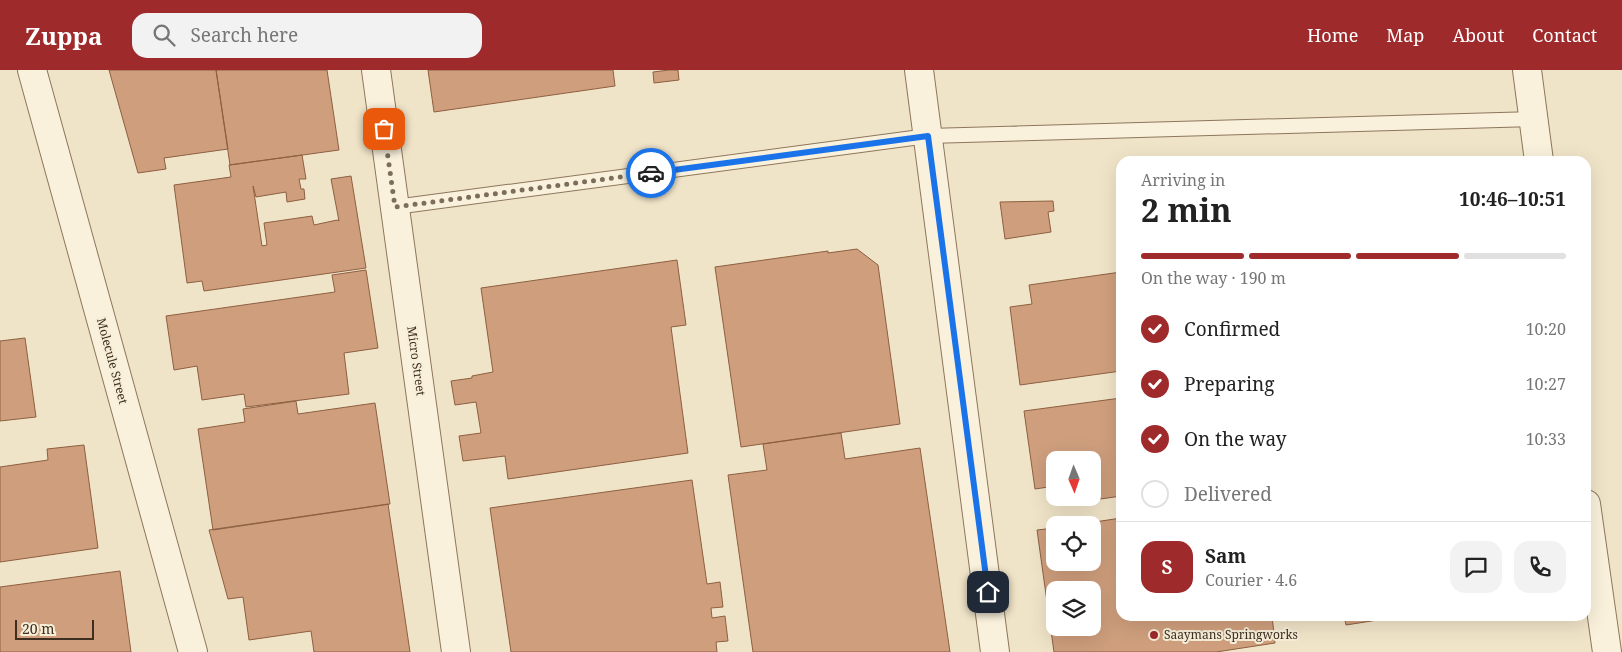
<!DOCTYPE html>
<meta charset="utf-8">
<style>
body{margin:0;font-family:"Noto Serif",serif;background:#f2f2f2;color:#222;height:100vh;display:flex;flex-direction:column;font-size:19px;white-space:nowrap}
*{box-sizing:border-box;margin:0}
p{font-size:16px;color:#767676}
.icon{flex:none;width:28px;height:28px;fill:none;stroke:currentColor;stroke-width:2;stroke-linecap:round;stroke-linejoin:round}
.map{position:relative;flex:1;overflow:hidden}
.side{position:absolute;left:1116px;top:86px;width:475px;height:465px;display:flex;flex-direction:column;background:#fff;border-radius:15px;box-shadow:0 5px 20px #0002}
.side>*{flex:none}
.needle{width:32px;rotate:178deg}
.tools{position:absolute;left:1046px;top:381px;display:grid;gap:10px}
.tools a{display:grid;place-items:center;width:55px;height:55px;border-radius:10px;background:#fff;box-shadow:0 5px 20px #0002;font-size:25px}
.scale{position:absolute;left:15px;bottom:12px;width:79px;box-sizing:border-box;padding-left:5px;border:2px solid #3d2e20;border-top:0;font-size:14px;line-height:18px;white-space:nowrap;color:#3d2e20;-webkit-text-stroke:4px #f7eed8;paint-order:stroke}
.pin{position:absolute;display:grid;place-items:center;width:42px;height:42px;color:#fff;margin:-21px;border-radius:10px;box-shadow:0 2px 8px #0006}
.courier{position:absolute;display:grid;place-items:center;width:50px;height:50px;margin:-25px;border:4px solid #1a73e8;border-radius:50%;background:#fff;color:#222;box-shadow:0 1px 6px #0007}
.overview em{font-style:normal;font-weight:700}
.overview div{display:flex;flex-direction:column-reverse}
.overview{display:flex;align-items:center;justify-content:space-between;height:85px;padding:0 25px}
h1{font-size:32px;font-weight:700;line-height:38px}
.bar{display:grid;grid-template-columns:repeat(4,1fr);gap:8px 5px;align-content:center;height:60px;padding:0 25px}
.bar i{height:6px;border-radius:4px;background:#e0e0e0}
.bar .selected{background:#9e2a2b}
.bar p{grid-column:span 4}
.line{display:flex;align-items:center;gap:12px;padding:0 25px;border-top:1px solid #e0e0e0}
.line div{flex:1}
.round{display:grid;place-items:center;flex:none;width:52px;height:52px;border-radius:15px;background:#f2f2f2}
ol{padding:0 25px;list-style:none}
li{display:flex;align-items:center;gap:15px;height:55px}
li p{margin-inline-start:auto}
li .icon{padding:5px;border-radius:50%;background:#9e2a2b;color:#fff;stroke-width:4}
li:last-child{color:#767676}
li i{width:28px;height:28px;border:2px solid #e0e0e0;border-radius:50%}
header{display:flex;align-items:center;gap:30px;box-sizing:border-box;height:70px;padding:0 25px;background:#9e2a2b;color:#fff}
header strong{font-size:24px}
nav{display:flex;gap:28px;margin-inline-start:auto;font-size:18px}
.search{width:350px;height:45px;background:#f2f2f2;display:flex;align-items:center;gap:12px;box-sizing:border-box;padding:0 18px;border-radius:15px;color:#767676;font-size:19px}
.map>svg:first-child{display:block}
.building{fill:#cf9f7d;stroke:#8d5f41;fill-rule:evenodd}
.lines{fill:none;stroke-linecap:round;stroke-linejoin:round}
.lane-casing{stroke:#8d765c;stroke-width:16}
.street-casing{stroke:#8d765c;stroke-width:30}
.lane{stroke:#faf1dc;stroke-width:14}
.street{stroke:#faf1dc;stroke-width:28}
.done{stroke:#7c6e5b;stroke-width:5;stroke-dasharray:0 9}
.route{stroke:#1a73e8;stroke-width:6}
.poi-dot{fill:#9e2a2b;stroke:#f7eed8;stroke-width:2}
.labels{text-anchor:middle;stroke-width:4;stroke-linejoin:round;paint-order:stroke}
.street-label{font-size:12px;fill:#3d2e20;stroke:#f7eed8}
.poi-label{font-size:12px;fill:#3d2e20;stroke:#f7eed8;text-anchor:start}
</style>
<header>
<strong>Zuppa</strong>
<div class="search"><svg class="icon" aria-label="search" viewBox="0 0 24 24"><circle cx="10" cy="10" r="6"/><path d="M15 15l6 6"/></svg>Search here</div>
<nav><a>Home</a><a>Map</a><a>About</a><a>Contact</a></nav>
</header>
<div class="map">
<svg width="1622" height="582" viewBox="0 0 1622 582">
<rect width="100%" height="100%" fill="#f0e4c8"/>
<path class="building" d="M109 0H216L228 79 164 88 166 99 138 103Z
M216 0H327L339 80 230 95Z
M428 0H613L615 16 434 42Z
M669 0H678L679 10 654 13 653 2Z
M302 85 306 109H299L301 119H304L305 129 287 132 286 122 256 127 253 116 262 176 267 175 264 153 312 146 314 155 337 150 339 151 331 109 351 106 366 198 204 221 202 211 187 213 174 115 231 107 229 95Z
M1053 131 1054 141 1048 142 1051 162 1005 169 1000 132Z
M857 179 878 195 900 354 741 377 715 197 828 181V183Z
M677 190 686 255 671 257 688 383 508 409 505 386 463 391 459 366 481 363 476 332 455 335 451 311 472 308V306L493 302 481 218Z
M366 200 378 278 344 283 349 324 246 337 244 324 202 330 197 296 174 300 166 246 335 222 332 205Z
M1121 202V301L1020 315 1010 237 1032 234 1029 215Z
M25 268 36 347 0 351V271Z
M1121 328V426L1060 435 1059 428H1092V390H1055V416L1035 419 1024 341Z
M296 331 298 344 375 333 390 434 213 460 198 359 245 352 243 339Z
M841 363 845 389 920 378 950 582H753L728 405 767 400 763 374Z
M84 375 98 478 0 492V397L48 390 47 379Z
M692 410 707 514 720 512 723 537 711 538 712 548 725 546 728 571 716 572 717 582H511L490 438Z
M388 434 410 582H314L311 561 249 570 243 527 228 529 209 460Z
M1121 448V546H1272L1275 573 1216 582H1054L1037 460 1055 458V492H1092V455H1075ZM1055 520H1092V558H1055Z
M120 501 131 582H0V517Z
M1344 546H1403L1346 555Z"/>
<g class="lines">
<defs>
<path id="lane" d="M395 137 928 66 1533 49"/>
<path id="street" d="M32 0 193 582
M376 0 456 582
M919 0 995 582
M1527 0 1539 91
M1586 434 1607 582"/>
</defs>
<use href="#lane" class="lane-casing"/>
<use href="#street" class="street-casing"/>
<use href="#lane" class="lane"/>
<use href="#street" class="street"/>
</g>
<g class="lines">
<path class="done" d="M384 59 395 137 651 103"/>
<path class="route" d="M651 103 928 66 988 522"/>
</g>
<circle class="poi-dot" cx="1154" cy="565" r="5"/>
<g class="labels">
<g class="street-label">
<text transform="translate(112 291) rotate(75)" y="4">Molecule Street</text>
<text transform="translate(416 291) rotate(82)" y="4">Micro Street</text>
</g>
<g class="poi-label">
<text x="1164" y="569">Saaymans Springworks</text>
</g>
</g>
</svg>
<div class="tools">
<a><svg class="needle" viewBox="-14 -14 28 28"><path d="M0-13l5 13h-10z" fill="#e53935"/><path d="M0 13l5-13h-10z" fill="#767676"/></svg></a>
<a><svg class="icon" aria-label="locate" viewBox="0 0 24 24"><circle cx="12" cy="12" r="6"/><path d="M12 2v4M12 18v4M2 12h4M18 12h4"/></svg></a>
<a><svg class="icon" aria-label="layers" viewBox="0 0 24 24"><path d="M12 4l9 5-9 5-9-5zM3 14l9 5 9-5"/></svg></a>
</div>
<div class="scale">20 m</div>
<div class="pin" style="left:384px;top:59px;background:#ea580c"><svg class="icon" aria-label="bag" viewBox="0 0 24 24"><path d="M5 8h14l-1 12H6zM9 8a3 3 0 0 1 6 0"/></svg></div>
<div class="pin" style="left:988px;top:522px;background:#1f2937"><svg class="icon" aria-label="home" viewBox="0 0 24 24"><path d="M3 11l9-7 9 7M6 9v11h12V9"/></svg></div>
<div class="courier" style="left:651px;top:103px"><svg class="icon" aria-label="car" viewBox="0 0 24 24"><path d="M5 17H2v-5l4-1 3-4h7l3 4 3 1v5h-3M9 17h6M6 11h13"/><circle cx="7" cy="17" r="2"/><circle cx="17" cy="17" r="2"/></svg></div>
<section class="side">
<div class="overview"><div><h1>2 min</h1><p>Arriving in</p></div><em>10:46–10:51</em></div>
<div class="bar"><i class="selected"></i><i class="selected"></i><i class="selected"></i><i></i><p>On the way · 190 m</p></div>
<ol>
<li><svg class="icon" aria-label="check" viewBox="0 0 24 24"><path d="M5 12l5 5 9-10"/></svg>Confirmed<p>10:20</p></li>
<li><svg class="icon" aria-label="check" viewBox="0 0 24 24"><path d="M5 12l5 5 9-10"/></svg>Preparing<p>10:27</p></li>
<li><svg class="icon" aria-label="check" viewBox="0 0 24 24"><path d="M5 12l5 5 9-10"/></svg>On the way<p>10:33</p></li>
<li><i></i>Delivered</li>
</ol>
<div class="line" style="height:90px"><b class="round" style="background:#9e2a2b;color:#fff">S</b><div><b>Sam</b><p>Courier · 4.6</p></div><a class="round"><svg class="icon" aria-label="chat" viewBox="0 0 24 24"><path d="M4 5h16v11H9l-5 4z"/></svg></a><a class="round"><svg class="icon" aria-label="phone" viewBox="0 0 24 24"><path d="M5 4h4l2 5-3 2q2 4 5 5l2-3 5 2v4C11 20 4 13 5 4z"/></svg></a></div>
</section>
</div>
